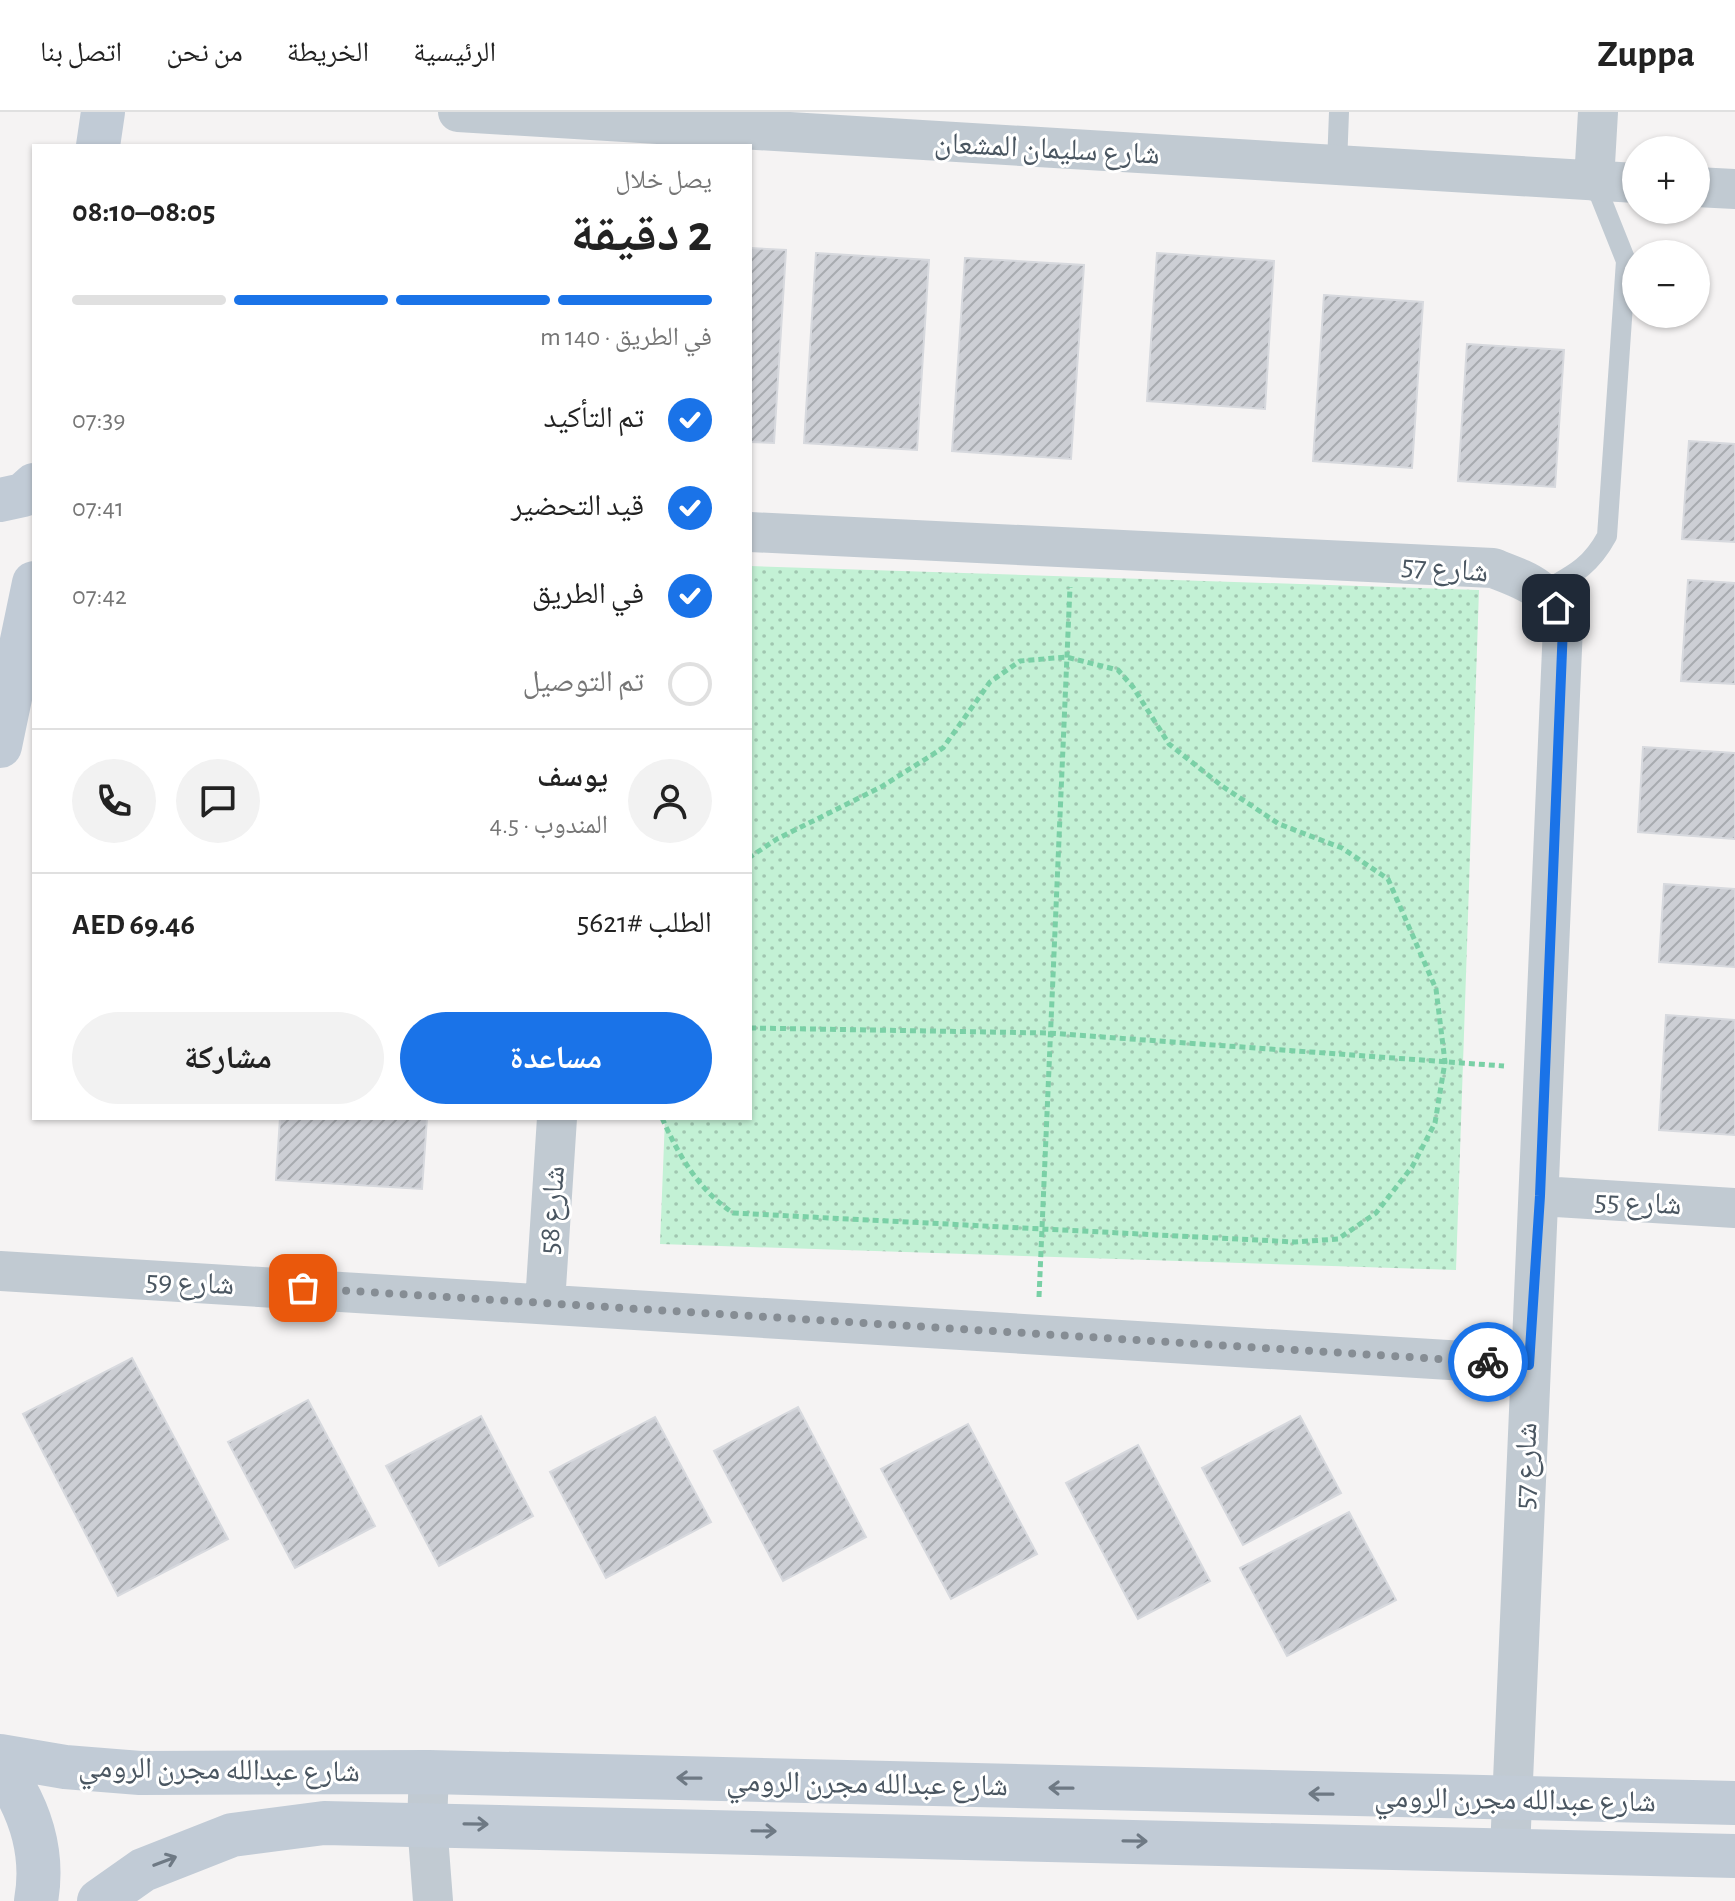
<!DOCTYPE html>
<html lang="ar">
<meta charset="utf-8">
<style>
body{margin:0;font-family:"Alegreya Sans","Noto Naskh Arabic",sans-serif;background:#f2f2f2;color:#222;direction:rtl;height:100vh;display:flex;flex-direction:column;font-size:30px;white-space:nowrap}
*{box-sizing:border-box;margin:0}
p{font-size:26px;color:#767676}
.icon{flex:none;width:44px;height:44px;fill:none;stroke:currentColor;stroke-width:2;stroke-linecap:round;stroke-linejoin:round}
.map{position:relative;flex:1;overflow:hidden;direction:ltr}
.panel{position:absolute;left:32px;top:32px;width:720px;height:976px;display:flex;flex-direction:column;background:#fff;border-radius:0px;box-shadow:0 2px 6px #0004;direction:rtl}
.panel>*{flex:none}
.tools{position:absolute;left:1622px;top:24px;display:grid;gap:16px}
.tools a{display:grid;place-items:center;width:88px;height:88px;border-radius:50%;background:#fff;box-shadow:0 2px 6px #0004;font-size:40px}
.pin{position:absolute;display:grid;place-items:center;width:68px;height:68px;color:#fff;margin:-34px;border-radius:16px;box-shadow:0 4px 12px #0006}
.courier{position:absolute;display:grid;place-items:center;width:80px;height:80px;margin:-40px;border:6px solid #1a73e8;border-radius:50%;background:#fff;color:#222;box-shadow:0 2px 10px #0007}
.head em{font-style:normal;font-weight:700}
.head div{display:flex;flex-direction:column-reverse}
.head{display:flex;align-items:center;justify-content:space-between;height:136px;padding:0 40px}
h1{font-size:52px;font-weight:700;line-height:60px}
.bar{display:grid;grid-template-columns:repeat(4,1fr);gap:12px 8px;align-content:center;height:96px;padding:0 40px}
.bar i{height:10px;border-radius:6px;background:#e0e0e0}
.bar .selected{background:#1a73e8}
.bar p{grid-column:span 4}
.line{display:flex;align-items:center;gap:20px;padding:0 40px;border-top:2px solid #e0e0e0}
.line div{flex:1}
.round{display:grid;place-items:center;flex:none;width:84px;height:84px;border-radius:42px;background:#f2f2f2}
ol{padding:0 40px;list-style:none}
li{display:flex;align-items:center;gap:24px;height:88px}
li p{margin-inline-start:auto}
li .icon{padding:8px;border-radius:50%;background:#1a73e8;color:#fff;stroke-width:4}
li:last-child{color:#767676}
li i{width:44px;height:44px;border:4px solid #e0e0e0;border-radius:50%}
.primary-button{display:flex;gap:16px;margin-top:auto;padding:16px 40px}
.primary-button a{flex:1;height:92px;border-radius:48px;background:#1a73e8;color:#fff;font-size:32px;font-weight:700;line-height:92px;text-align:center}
.primary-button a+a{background:#f2f2f2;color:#222}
header{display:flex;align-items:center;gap:48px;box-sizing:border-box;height:112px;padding:0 40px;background:#fff;border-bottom:2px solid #e0e0e0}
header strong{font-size:38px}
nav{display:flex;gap:44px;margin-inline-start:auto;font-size:28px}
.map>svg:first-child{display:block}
.grass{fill:url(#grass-dots)}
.building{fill:url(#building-hatch);stroke:#d7d9de;stroke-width:2}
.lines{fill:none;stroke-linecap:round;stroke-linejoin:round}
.path{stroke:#7ad0a6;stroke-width:5;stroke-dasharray:6 4;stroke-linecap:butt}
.lane{stroke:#c1cad2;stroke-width:20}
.street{stroke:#c1cad2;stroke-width:40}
.secondary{stroke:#c1cbd6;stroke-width:44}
.oneway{stroke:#6e7984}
.done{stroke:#868d94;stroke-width:8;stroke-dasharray:0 14.4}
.route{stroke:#1a73e8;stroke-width:10}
.labels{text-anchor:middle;stroke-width:6;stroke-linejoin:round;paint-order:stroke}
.street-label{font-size:30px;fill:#4a5661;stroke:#fff}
</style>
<header>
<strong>Zuppa</strong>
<nav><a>الرئيسية</a><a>الخريطة</a><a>من نحن</a><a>اتصل بنا</a></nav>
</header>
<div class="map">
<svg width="1735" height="1789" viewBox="0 0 1735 1789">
<defs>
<pattern id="grass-dots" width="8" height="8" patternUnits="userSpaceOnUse" patternTransform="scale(2)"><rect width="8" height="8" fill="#c3f1d5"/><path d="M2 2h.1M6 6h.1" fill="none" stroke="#a0c6b0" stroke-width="1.8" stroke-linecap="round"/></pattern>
<pattern id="building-hatch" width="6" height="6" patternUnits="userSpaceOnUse" patternTransform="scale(2)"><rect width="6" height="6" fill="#cdcfd5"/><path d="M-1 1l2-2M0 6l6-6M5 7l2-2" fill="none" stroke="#a8abb0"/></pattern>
</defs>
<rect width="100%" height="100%" fill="#f5f3f3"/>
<path class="grass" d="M750 454 1479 478 1456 1158 660 1132 665 1006H750Z"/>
<path class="building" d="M750 136 786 138 774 331 750 330Z
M816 141 929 148 917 338 804 331Z
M1157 141 1274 149 1265 297 1147 289Z
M965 146 1084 153 1071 347 952 339Z
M1324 183 1423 190 1412 356 1313 349Z
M1467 232 1564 238 1555 375 1458 369Z
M1689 329 1735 332V430L1682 427Z
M1688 468 1735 471V572L1681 569Z
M1643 635 1735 641V727L1638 720Z
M1664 772 1735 777V855L1659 850Z
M1666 903 1735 908V1023L1659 1018Z
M280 1006H427L422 1077 276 1068Z
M132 1246 228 1427 118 1484 23 1302Z
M308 1288 375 1414 295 1456 228 1330Z
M798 1295 866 1425 783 1469 714 1339Z
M481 1304 533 1404 439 1454 386 1354Z
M1300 1304 1341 1381 1243 1433 1202 1356Z
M655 1305 711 1410 606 1466 550 1360Z
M968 1312 1037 1442 951 1487 881 1357Z
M1138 1333 1210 1469 1138 1507 1066 1371Z
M1349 1400 1396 1488 1287 1544 1240 1456Z"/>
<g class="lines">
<path class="path" d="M750 916 1048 921 1504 954
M662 1006C679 1044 698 1077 733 1101L1295 1130 1338 1127 1376 1101 1412 1055 1435 1011 1445 950 1436 877 1388 767 1342 736 1279 712 1222 674 1169 632 1133 575 1118 558 1066 545 1020 549 990 570 943 636 881 675 777 727 750 745
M1039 1185 1070 475"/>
<path class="lane" d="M1337 53 1339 0
M1544 479C1574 462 1590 455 1607 424L1626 149 1594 69"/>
<path class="street" d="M458 0 1636 71
M1594 69 1598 0
M1696 75 1735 77
M750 420 1493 456C1529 470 1548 475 1563 514L1510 1738
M1540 1084 1735 1096
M0 1159 1529 1253
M545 1191 557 1006
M429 1660 427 1711 433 1789"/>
<path class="secondary" d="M98 34 103 0
M0 388 23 383 34 373
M0 634 34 471
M0 1644 65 1655 140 1661 429 1660 1735 1691
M0 1654C29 1694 45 1739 36 1789
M99 1789 143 1758 232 1723 324 1711 1735 1744"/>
</g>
<defs><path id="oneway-shaft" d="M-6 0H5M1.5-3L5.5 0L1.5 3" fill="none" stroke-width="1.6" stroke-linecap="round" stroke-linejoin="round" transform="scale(2)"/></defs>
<g class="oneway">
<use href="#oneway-shaft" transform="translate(689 1666) rotate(-179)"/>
<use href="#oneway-shaft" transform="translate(1061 1676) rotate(-179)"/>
<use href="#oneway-shaft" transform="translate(1321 1682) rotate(-179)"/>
<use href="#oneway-shaft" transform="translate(476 1712) rotate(1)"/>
<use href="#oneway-shaft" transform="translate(764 1719) rotate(1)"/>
<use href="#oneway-shaft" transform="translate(1135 1729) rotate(1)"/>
<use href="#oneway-shaft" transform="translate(165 1749) rotate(-21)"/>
</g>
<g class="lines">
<path class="done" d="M303 1176 1488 1250"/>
<path class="route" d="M1488 1250 1529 1253 1540 1084 1563 514 1556 496"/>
</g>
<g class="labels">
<g class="street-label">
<text transform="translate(1047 36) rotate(3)" y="10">شارع سليمان المشعان</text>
<text transform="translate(1445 456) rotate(5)" y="10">شارع 57</text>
<text transform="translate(1638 1090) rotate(3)" y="10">شارع 55</text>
<text transform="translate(551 1098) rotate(-86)" y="10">شارع 58</text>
<text transform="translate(190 1170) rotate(3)" y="10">شارع 59</text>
<text transform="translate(1525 1354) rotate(-88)" y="10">شارع 57</text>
<text transform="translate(219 1657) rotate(1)" y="10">شارع عبدالله مجرن الرومي</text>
<text transform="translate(867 1671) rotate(1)" y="10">شارع عبدالله مجرن الرومي</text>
<text transform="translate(1515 1687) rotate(1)" y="10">شارع عبدالله مجرن الرومي</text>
</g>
</g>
</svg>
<div class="tools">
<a>+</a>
<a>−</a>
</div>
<div class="pin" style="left:303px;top:1176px;background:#ea580c"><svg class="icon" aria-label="bag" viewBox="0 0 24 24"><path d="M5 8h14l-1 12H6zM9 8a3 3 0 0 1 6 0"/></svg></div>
<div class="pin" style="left:1556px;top:496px;background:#1f2937"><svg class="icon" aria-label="home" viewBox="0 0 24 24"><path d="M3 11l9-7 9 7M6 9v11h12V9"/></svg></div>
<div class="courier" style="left:1488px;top:1250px"><svg class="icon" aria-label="bike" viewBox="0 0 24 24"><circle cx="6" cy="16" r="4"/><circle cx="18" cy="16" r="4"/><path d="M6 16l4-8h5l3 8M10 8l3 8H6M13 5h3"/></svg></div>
<section class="panel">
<div class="head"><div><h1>2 دقيقة</h1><p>يصل خلال</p></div><em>08:05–08:10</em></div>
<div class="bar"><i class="selected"></i><i class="selected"></i><i class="selected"></i><i></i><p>في الطريق · 140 m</p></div>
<ol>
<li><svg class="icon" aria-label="check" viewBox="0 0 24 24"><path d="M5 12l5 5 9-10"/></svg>تم التأكيد<p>07:39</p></li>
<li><svg class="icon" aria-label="check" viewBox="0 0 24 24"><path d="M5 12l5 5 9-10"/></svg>قيد التحضير<p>07:41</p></li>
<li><svg class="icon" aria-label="check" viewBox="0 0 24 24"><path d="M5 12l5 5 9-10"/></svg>في الطريق<p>07:42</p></li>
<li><i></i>تم التوصيل</li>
</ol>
<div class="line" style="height:144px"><a class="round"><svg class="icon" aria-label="person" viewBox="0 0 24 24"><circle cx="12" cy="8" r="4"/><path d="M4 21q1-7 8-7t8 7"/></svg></a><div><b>يوسف</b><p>المندوب · 4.5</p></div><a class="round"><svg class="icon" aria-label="chat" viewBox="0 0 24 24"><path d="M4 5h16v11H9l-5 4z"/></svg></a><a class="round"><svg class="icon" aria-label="phone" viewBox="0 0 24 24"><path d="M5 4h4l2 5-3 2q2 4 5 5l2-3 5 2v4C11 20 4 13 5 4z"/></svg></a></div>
<div class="line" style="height:104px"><div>الطلب #5621</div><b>AED 69.46</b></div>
<div class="primary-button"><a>مساعدة</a><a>مشاركة</a></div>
</section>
</div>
